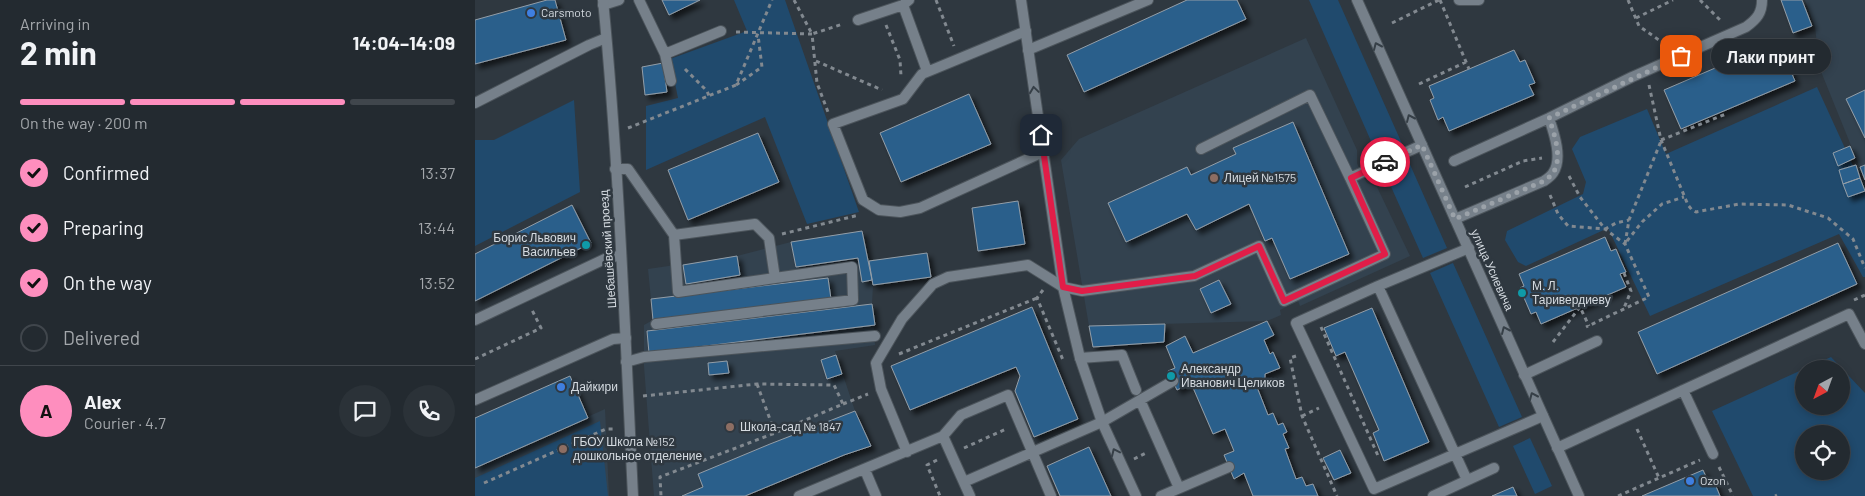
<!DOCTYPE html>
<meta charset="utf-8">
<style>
body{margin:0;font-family:Barlow,sans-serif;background:#2b3238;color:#f1f3f6;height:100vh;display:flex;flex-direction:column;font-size:19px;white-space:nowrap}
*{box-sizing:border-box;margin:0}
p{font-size:16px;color:#a3a7ab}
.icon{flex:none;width:28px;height:28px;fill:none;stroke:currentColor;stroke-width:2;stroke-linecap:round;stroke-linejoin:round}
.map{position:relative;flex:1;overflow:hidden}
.side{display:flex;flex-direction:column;background:#232a30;width:475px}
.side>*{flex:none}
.needle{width:32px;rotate:221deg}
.tools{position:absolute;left:1320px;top:360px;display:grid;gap:10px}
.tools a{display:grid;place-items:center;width:55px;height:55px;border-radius:50%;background:#232a30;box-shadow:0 2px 8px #0003,0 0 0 1px #40464c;font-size:25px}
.pin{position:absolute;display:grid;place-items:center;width:42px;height:42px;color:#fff;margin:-21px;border-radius:10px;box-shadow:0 2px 8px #0006}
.courier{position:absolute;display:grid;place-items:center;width:50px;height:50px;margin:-25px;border:4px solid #e11d48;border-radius:50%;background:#fff;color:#222;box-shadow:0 1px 6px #0007}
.bubble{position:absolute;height:35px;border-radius:18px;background:#232a30;box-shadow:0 2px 8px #0003,0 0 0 1px #40464c;font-size:16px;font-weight:700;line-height:35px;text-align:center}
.summary em{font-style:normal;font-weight:700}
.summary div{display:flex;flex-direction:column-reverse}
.summary{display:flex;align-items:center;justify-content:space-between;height:85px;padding:0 20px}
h1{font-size:32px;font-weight:700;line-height:38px}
.bar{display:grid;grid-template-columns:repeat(4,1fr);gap:8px 5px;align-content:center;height:60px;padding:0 20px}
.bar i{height:6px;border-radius:4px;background:#40464c}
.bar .selected{background:#fe8ebe}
.bar p{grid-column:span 4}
.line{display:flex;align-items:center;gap:12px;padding:0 20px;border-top:1px solid #40464c}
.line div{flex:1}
.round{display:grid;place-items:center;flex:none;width:52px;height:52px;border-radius:26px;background:#2b3238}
ol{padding:0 20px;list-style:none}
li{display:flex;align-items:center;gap:15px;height:55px}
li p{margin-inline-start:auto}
li .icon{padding:5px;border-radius:50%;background:#fe8ebe;color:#111;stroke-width:4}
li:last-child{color:#a3a7ab}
li i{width:28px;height:28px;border:2px solid #40464c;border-radius:50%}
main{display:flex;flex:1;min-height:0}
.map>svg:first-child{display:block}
.built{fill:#33424f}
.green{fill:#204a6d;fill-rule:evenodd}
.building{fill:#2b5f8b;stroke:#939ea8;filter:url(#shadow)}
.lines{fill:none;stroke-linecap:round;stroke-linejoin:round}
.service-casing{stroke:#4c545b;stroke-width:12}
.minor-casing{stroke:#4c545b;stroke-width:12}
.tertiary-casing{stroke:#4c545b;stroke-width:12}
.path{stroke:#828990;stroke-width:3;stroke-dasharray:4 4;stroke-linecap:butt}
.service{stroke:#76808a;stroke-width:10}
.minor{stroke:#76808a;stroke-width:10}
.tertiary{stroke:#76808a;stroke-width:10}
.oneway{stroke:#363f47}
.done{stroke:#9ba2a9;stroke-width:5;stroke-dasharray:0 9}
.route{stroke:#e11d48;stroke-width:6}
.shop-dot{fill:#3f7fe0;stroke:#2f3840;stroke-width:2}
.education-dot{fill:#8d6e63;stroke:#2f3840;stroke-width:2}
.culture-dot{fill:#0f9aa8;stroke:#2f3840;stroke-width:2}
.labels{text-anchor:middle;stroke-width:5;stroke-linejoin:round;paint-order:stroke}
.poi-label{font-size:12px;fill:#d5dbe1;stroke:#2f3840;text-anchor:start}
.street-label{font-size:12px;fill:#d5dbe1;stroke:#2f3840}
</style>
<main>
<section class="side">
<div class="summary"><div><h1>2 min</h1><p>Arriving in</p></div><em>14:04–14:09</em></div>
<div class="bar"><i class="selected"></i><i class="selected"></i><i class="selected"></i><i></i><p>On the way · 200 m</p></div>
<ol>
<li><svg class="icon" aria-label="check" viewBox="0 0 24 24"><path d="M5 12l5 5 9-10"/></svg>Confirmed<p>13:37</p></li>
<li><svg class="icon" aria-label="check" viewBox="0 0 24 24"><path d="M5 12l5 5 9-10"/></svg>Preparing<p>13:44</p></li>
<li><svg class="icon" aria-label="check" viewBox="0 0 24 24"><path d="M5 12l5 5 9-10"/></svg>On the way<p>13:52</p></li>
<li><i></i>Delivered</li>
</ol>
<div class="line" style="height:90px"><b class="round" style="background:#fe8ebe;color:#111">A</b><div><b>Alex</b><p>Courier · 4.7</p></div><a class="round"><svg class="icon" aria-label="chat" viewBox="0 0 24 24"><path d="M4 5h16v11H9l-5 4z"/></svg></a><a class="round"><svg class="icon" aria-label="phone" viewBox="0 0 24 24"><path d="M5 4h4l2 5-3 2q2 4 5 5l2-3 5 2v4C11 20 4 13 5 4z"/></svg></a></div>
</section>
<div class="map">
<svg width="1390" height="496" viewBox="0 0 1390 496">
<defs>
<filter id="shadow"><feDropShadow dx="4.5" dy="4.5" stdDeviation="2.5" flood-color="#0009"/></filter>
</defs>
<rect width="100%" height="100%" fill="#2f3840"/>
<path class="built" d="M1330 0H1390V180L1345 69 1340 27Z
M831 38 882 150V163L886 173 892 183 902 187 935 256 825 306 823 301 805 310 806 315 792 321 614 326 586 160 604 139Z
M387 231 398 285 397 304 400 345 360 351 380 411 295 444 224 474 228 487 207 496H179L169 366V325L178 320 173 269 262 256 316 242Z
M130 409 134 496H0V468Z"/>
<path class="green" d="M259 0H310L384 212 332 224 290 117 171 170V106L203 98 195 59 272 31Z
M834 0H863L928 146 903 157Z
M1342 87 1390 192V277H1388L1364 234 1175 316 1133 228 1051 266 1043 262 1030 240 1032 231 1108 194 1111 182 1097 149 1105 137 1172 109 1191 154Z
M99 100 105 192 0 246V140H19Z
M933 160 972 248 948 258 909 171Z
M978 263 1047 417 1024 427 955 273Z
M1356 357 1390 393V496H1278L1237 411 1329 369V406H1366V369H1330ZM1329 434H1366V471H1329Z
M125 421 133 496H0V478Z
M1055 438 1077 486 1060 494 1038 446Z"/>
<path class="building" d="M72 0H80L91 40 0 64V20Z
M187 0H225L194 15Z
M712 0H762L771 19 609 92 592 55Z
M1306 0H1327L1337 26 1318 33Z
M1303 41 1320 81 1206 129 1189 90Z
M1039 50 1045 62 1050 60 1060 83 1054 85 1059 95 974 131 968 117 963 120 955 100 959 98 954 86Z
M188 63 192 92 170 95 167 67Z
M1390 90V138L1371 99Z
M494 94 516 144 426 182 405 133Z
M818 122 874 254 815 279 797 238 790 241 774 204 721 230 712 214 651 242 633 203 712 167 716 175 761 154 758 148Z
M283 133 304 182 213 220 193 170Z
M1375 146 1380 158 1363 166 1358 153Z
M1381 165 1385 178 1368 184 1364 170Z
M1390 165V180L1385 167Z
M1385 178 1390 191 1373 197 1368 184Z
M543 201 550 244 503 251 497 208Z
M97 205 116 243 0 301V254Z
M387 231 397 280 387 282 383 258 321 267 316 242Z
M1130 237 1136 251 1141 249 1146 261 1151 272 1145 274 1151 287 1066 324 1061 312 1056 314 1047 293 1045 288 1049 286 1044 274Z
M1363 243 1382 284 1182 374 1163 332Z
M452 253 456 277 398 285 394 261Z
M262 256 265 275 211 284 208 265Z
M353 278 356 299 178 320 176 299Z
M744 280 756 304 736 313 725 289Z
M397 304 400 325 174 353 172 331Z
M557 307 603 419 559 437 540 391 545 376 541 367 435 410 416 366Z
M897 308 954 442 909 461 898 433 904 430 870 352 861 356 849 328Z
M792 321 799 335 789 340 795 354 798 352 805 368 790 374V378L780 382 793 415 798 413 803 425 808 423 812 432 808 434 814 448 810 449 821 479 827 477 831 486 838 484 843 496H778L769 473 759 479 749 455 759 451 750 429 738 434 716 383 702 390 693 371 700 368 691 346 710 336 718 353Z
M690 324 689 342 618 347 614 326Z
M361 355 367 374 352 379 346 360Z
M252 361 254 373 234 375 233 363Z
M95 376 113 418 0 468V418Z
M380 411 396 446 369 455 270 496H207L228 487 223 474 295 444Z
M614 447 636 496H585L572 466Z
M865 450 876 473 859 480 848 458Z
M1228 470 1233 481 1238 479 1245 496H1167Z
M1038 487 1042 496H1017Z"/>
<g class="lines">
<defs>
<path id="service" d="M164 0 190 54 246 31
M984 0H1004
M128 5 144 0
M428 5 452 71
M383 20 428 5 434 0
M551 31 447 74 428 99 358 124 388 200 404 210 425 212 445 208 568 152
M553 50 673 0
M190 54 196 81
M0 103 114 45 131 38
M726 149 835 95 875 178 947 145
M979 161 1074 118 1157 77 1271 27C1282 19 1287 13 1287 0
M140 169H153L199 235 280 224 294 238 300 278 203 292 199 235
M980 219 1069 181C1072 179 1076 176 1078 173 1088 159 1079 133 1074 118
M994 248 903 286 821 323 899 489 1068 416
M903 286 992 480
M0 320 134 257 146 256
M181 324 378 300 377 267 300 278
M605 358 647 355 661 390
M151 362 169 357 400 336
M1049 375 1122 341
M1208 390 1238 454
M0 400 138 339 151 338
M665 400 704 488
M468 436 495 496
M1082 448 1374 314 1390 344
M432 452 406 389 401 363 427 319 458 284 473 277 553 265 588 287 607 291 719 276 784 246 809 301 910 254 875 178
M390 470 401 496
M489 482 627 422 698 381
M324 496 468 436 486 415 533 395 576 496
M686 496 754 467
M958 496 1019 468"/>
<path id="minor" d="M128 0C144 165 150 331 158 496
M546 0 588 287 605 358 627 422 661 496"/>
<path id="tertiary" d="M882 0 1104 496"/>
</defs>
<use href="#service" class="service-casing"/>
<use href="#minor" class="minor-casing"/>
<use href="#tertiary" class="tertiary-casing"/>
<path class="path" d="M319 0 337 34 368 24
M461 0 479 46
M965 0 994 69
M1153 0 1164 26 1191 45
M1225 0 1246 21
M1161 18 1198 0
M917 23 964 0
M411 25 425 60 426 76
M261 32 337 34 342 83 353 112
M341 61 407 90
M210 69 232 91 234 96
M944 84 991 62
M261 85 287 67 283 35
M1174 85 1186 140 1213 205 1217 210 1221 212 1264 204 1313 205 1353 218 1378 239 1390 268
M153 128 261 85 297 0
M1186 140 1251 114
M1094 176 1105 197 1130 229 1141 223 1154 220
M990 187 1048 161 1067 158
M1075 195 1083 214 1093 226 1130 229 1150 244 1174 297 1111 327
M307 234 384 215
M1152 241 1167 222 1187 204 1209 197
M1150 244 1154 220 1186 141
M1149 273 1156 291 1149 308
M568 290 562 298 588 360
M1379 300 1390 295
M846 327 904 458
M1078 342 1105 307 1114 326
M424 354 562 298
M821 356 815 358 827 416 862 496
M0 359 66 328 56 308
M282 384 300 433
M168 396 282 384 359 385 368 404 300 433 185 477 186 496
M368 404 393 394
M827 416 844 408
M1162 429 1184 478
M489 448 531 429
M659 459 671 453
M462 460 452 465 465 496
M1244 467 1258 496
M9 483 131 429H139
M1143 496 1225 460
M1300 496 1302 495"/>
<use href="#service" class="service"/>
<use href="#minor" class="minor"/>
<use href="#tertiary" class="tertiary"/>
</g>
<defs><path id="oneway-chevron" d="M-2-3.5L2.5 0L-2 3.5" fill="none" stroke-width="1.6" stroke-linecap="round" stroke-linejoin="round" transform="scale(1.25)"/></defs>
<g class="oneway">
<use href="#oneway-chevron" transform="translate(902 46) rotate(-114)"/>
<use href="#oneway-chevron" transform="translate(559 90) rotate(-98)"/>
<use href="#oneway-chevron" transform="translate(935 118) rotate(-114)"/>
<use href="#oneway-chevron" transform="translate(1030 330) rotate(-114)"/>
<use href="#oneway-chevron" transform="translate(1058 396) rotate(-114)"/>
<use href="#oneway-chevron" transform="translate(640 452) rotate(-115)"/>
</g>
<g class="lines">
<path class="done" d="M910 162 947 145 980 219 1069 181C1072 179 1076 176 1078 173 1088 158 1079 133 1074 118L1206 56"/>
<path class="route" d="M566 135 588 287 607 291 720 276 784 246 809 301 910 254 876 178 910 162"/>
</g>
<g class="shop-dot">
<circle cx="56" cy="13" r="5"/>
<circle cx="86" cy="387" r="5"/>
<circle cx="1215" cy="481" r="5"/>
</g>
<g class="education-dot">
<circle cx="739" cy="178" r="5"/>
<circle cx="255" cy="427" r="5"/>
<circle cx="88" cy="449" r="5"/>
</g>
<g class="culture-dot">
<circle cx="111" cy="245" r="5"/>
<circle cx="1047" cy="293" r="5"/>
<circle cx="696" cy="376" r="5"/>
</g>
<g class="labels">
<g class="poi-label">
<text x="66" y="17">Carsmoto</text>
<text x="749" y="182">Лицей №1575</text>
<text x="101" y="242" text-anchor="end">Борис Львович<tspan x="101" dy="14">Васильев</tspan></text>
<text x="1057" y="290">М. Л.<tspan x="1057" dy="14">Таривердиеву</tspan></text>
<text x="706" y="373">Александр<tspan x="706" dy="14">Иванович Целиков</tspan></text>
<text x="96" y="391">Дайкири</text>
<text x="265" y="431">Школа-сад № 1847</text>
<text x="98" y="446">ГБОУ Школа №152<tspan x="98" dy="14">дошкольное отделение</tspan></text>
<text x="1225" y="485">Ozon</text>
</g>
<g class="street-label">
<text transform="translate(133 249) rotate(-94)" y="4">Шебашёвский проезд</text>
<text transform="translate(1017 270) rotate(66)" y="4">улица Усиевича</text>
</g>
</g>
</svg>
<div class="tools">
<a><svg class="needle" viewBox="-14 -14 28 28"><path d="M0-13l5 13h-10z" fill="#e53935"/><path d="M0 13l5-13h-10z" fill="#a3a7ab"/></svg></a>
<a><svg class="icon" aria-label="locate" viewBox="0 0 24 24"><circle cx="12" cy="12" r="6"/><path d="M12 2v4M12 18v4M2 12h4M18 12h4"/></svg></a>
</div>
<div class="pin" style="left:1206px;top:56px;background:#ea580c"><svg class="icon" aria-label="bag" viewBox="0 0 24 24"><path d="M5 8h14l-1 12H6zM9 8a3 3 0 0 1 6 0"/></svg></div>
<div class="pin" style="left:566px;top:135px;background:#1f2937"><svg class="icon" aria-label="home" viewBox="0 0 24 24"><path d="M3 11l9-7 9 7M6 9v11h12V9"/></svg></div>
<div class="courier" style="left:910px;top:162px"><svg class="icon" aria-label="car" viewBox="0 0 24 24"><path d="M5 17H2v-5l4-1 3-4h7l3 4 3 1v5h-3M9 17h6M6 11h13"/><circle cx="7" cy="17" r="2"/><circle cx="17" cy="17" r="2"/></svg></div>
<div class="bubble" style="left:1236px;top:39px;width:120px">Лаки принт</div>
</div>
</main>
